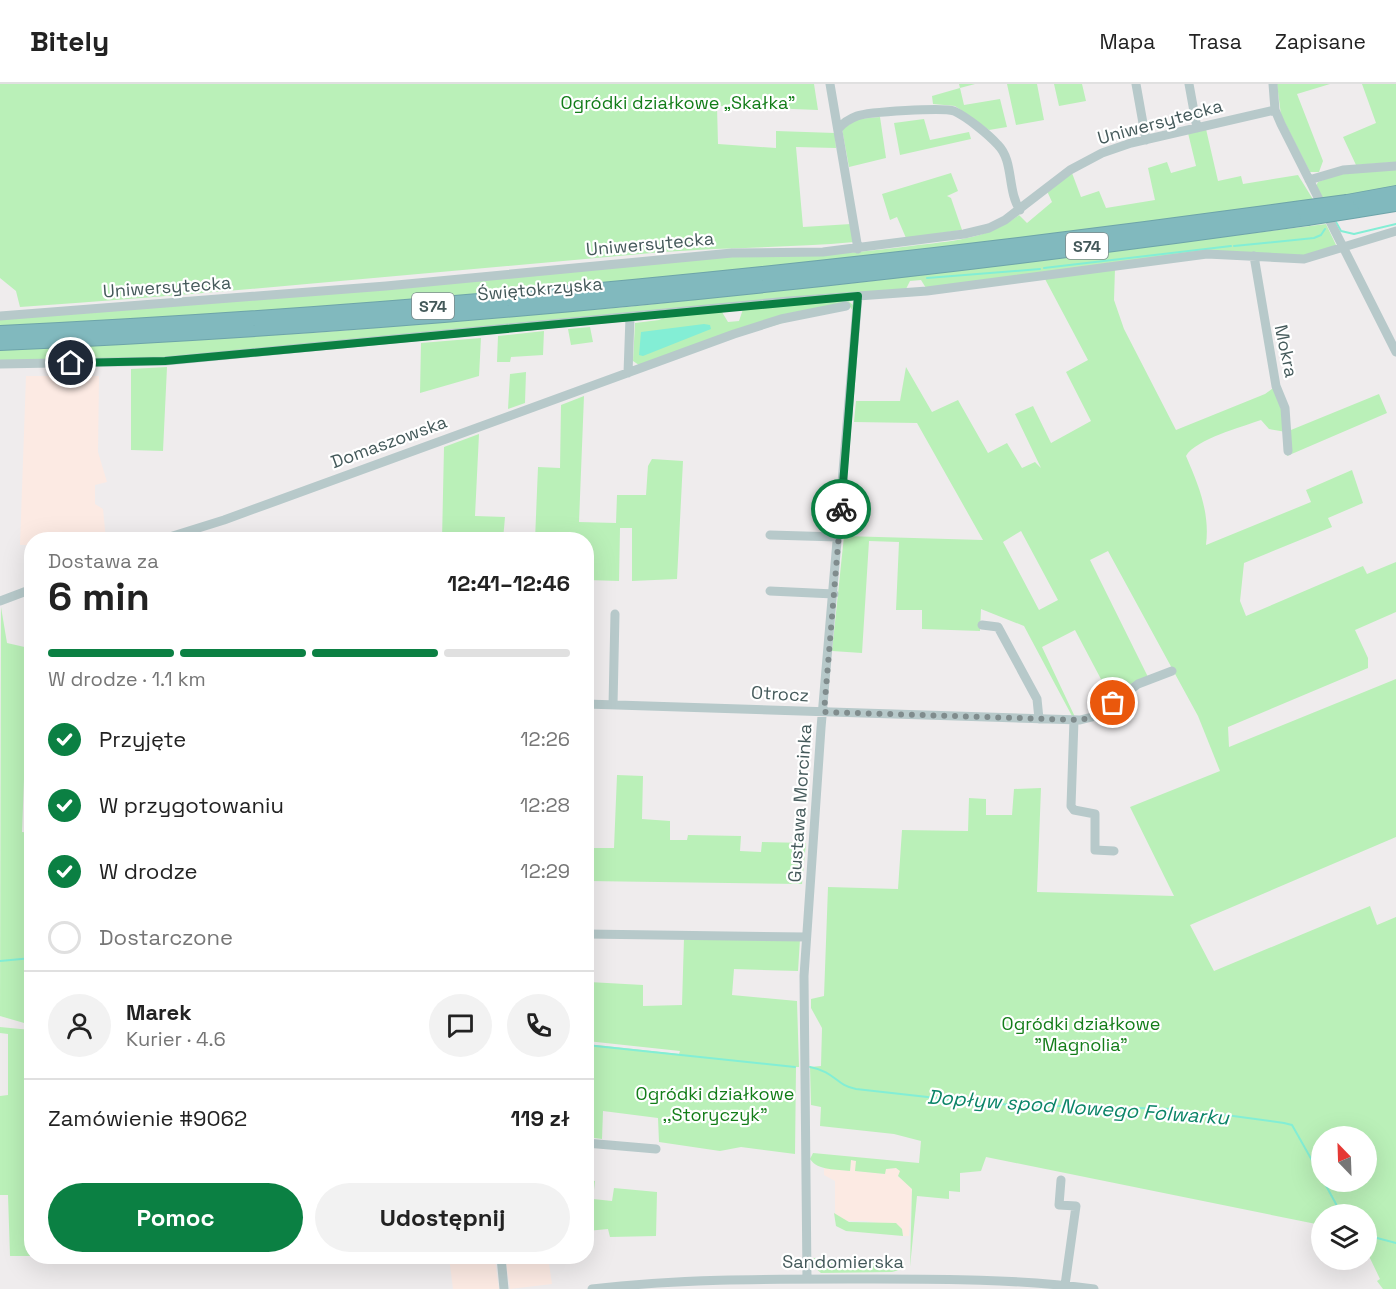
<!DOCTYPE html>
<html lang="pl">
<meta charset="utf-8">
<style>
body{margin:0;font-family:"Space Grotesk",sans-serif;background:#f2f2f2;color:#222;height:100vh;display:flex;flex-direction:column;font-size:22px;white-space:nowrap}
*{box-sizing:border-box;margin:0}
p{font-size:20px;color:#767676}
.icon{flex:none;width:33px;height:33px;fill:none;stroke:currentColor;stroke-width:2;stroke-linecap:round;stroke-linejoin:round}
.map{position:relative;flex:1;overflow:hidden}
.drawer{position:absolute;left:24px;top:448px;width:570px;height:732px;display:flex;flex-direction:column;background:#fff;border-radius:24px;box-shadow:0 6px 24px #0002}
.drawer>*{flex:none}
.needle{width:39px;rotate:337deg}
.tools{position:absolute;left:1311px;top:1042px;display:grid;gap:12px}
.tools a{display:grid;place-items:center;width:66px;height:66px;border-radius:50%;background:#fff;box-shadow:0 6px 24px #0002;font-size:30px}
.pin{position:absolute;display:grid;place-items:center;width:51px;height:51px;color:#fff;margin:-26px;border:3px solid #fff;border-radius:50%;box-shadow:0 2px 6px #0007}
.courier{position:absolute;display:grid;place-items:center;width:60px;height:60px;margin:-30px;border:4px solid #0b8043;border-radius:50%;background:#fff;color:#222;box-shadow:0 2px 8px #0007}
.headline em{font-style:normal;font-weight:700}
.headline div{display:flex;flex-direction:column-reverse}
.headline{display:flex;align-items:center;justify-content:space-between;height:102px;padding:0 24px}
h1{font-size:39px;font-weight:700;line-height:45px}
.bar{display:grid;grid-template-columns:repeat(4,1fr);gap:9px 6px;align-content:center;height:72px;padding:0 24px}
.bar i{height:8px;border-radius:4px;background:#e0e0e0}
.bar .current{background:#0b8043}
.bar p{grid-column:span 4}
.line{display:flex;align-items:center;gap:15px;padding:0 24px;border-top:2px solid #e0e0e0}
.line div{flex:1}
.round{display:grid;place-items:center;flex:none;width:63px;height:63px;border-radius:32px;background:#f2f2f2}
ol{padding:0 24px;list-style:none}
li{display:flex;align-items:center;gap:18px;height:66px}
li p{margin-inline-start:auto}
li .icon{padding:6px;border-radius:50%;background:#0b8043;color:#fff;stroke-width:4}
li:last-child{color:#767676}
li i{width:33px;height:33px;border:3px solid #e0e0e0;border-radius:50%}
.action{display:flex;gap:12px;margin-top:auto;padding:12px 24px}
.action a{flex:1;height:69px;border-radius:36px;background:#0b8043;color:#fff;font-size:24px;font-weight:700;line-height:69px;text-align:center}
.action a+a{background:#f2f2f2;color:#222}
header{display:flex;align-items:center;gap:36px;box-sizing:border-box;height:84px;padding:0 30px;background:#fff;border-bottom:2px solid #e0e0e0}
header strong{font-size:28px}
nav{display:flex;gap:33px;margin-inline-start:auto;font-size:21px}
.map>svg:first-child{display:block}
.commercial{fill:#fceae3}
.green{fill:#baf0b8;fill-rule:evenodd}
.water{fill:#83eed5}
.lines{fill:none;stroke-linecap:round;stroke-linejoin:round}
.stream{stroke:#83eed5;stroke-width:2}
.highway-casing{stroke:#6da4a9;stroke-width:16}
.minor{stroke:#b7c9ca;stroke-width:9}
.highway{stroke:#81b9be;stroke-width:14}
.highway-bridge-casing{stroke:#6da4a9;stroke-width:16;stroke-linecap:butt}
.highway-bridge{stroke:#81b9be;stroke-width:14}
.done{stroke:#808c8d;stroke-width:6;stroke-dasharray:0 10.8}
.route{stroke:#0b8043;stroke-width:8}
.labels{text-anchor:middle;stroke-width:4.5;stroke-linejoin:round;paint-order:stroke}
.shield{fill:#fff;stroke:#7c8b8c;stroke-width:1.5}
.shield-label{font-size:16px;font-weight:bold;fill:#44595a}
.park-label{font-size:18px;fill:#137d19;stroke:#fff}
.street-label{font-size:18px;fill:#44595a;stroke:#fff}
.water-label{font-size:20px;font-style:italic;fill:#0a8467;stroke:#fff}
</style>
<header>
<strong>Bitely</strong>
<nav><a>Mapa</a><a>Trasa</a><a>Zapisane</a></nav>
</header>
<div class="map">
<svg width="1396" height="1205" viewBox="0 0 1396 1205">
<rect width="100%" height="100%" fill="#efeced"/>
<path class="commercial" d="M26 292H99L98 368 107 398 95 401V420L103 425 106 456H32L31 461H20Z
M851 1076 856 1077V1087L885 1090V1085L896 1084 901 1087 898 1093 910 1100 912 1105 909 1152H903L901 1143 866 1137H847L835 1130V1097L824 1091V1084L850 1087Z
M449 1173 495 1176 499 1205H453Z
M505 1173H548L552 1200 510 1205Z"/>
<path class="green" d="M0 0H814L818 26 717 22 718 60 776 64V47L835 49 836 64 796 63 803 143 851 140 854 158C790 164 727 163 663 168 449 187 235 208 20 223L16 207 0 194Z
M959 0H975L960 4 964 21 1000 15 1007 43 989 46 955 22 933 20 932 12 960 4Z
M1007 0H1037L1044 36 1016 41Z
M1054 0H1082L1086 17 1059 22Z
M1277 0H1330L1297 10 1323 77 1319 88H1310L1281 31Z
M1362 0H1396V78L1356 81 1343 53 1376 39Z
M880 33 886 74 849 83 842 45 858 35Z
M924 35 930 56 969 48 971 55 900 71 894 39Z
M1206 45 1218 97 1241 92 1243 100 1298 91 1314 117C1125 142 937 168 748 188 499 213 249 230 0 243V235L732 172C793 174 851 170 911 162 950 157 987 156 1019 131L1027 139 1052 118 1047 107 1072 89 1081 113 1099 107 1106 124 1155 116 1148 84 1167 78 1171 89 1196 82 1188 49Z
M1396 85V104L1323 116 1316 102 1318 98 1338 90Z
M951 89 958 107 947 112 951 114 962 146 906 154 897 133 890 136 882 110Z
M1326 140 1336 161 1309 172 1226 167 926 204 921 196 910 197 906 205 164 273 0 277V266L325 248 626 223 872 197Z
M1115 184 1114 216 1124 245 1176 346 1265 310 1276 302 1286 348 1379 310 1387 329 1287 372 1286 348 1269 345 1261 336C1242 343 1196 355 1186 372 1199 402 1210 429 1206 461L1311 418 1306 406 1352 386 1363 419 1328 434 1332 443 1244 479 1240 517 1246 532 1363 482 1367 490 1396 478V528L1355 546 1368 574V584L1228 643 1229 663 1396 595V753L1190 841 1214 887 1370 822 1377 841 1396 833V1205H1383L1377 1197 1380 1195 1367 1168 1366 1131H1322L1321 1141 986 1073 981 1087 960 1089V1108L949 1107V1115L917 1112 910 1183 912 1105 898 1092 900 1087 896 1084 886 1085 885 1090 855 1087 856 1077 851 1076 850 1087C837 1085 818 1087 810 1075L813 1069 919 1079 921 1057 894 1050 820 1042 821 1023 811 1021 810 983 821 982 822 944 811 924V915L824 912 828 803 898 805 902 746 968 747 969 714 986 715V731H1012L1014 705 1041 704 1037 808 1174 812 1130 723 1220 687 1198 632 1108 467 1090 476 1148 593C1132 596 1124 605 1112 616L1075 546 1042 563 1075 633 1072 632 1024 542 981 525 980 547 922 545V526H896L899 458 869 457 862 569 832 567 844 452 983 456 917 339 854 338 856 317H900L906 283 932 328 958 316 988 369 1007 359 1022 384 1035 378 1041 384 1015 330 1033 322 1051 359 1091 337 1066 288 1088 276 1045 195ZM1021 447 1058 516 1039 526 1003 458ZM1322 1053H1366V1098H1322Z
M847 216 853 221V227L848 220 639 281 633 277 635 239 659 236 667 232 722 228 728 238 739 237 743 225Z
M590 243 593 258 571 261 568 245Z
M544 247 543 271 511 273 510 278H497L498 252Z
M481 254 479 292 420 309 421 259Z
M167 283 163 367 131 366V285Z
M526 288 525 319 508 325 510 290Z
M584 312 579 438 616 439 617 411H646L648 382 652 375 683 377 677 495 632 497V444H620L619 497 587 496 586 456H535L538 383 560 384 561 321Z
M479 350 475 432 505 433 503 456H442L444 363Z
M1 523 7 559 29 564 22 748 31 749V941L0 932Z
M617 691 643 692 642 735 670 737V756H687L688 751 741 752 740 767 761 768 762 758 806 759 802 800 587 797V764H614Z
M587 853H591L589 898 643 901V922L682 921 684 854 800 855 798 887 734 885 732 911 797 917 799 983H796L795 1070 741 1063 720 1067 659 1058 658 1034 603 1027 602 1055 587 1053V960L679 970 680 967 587 957Z
M0 943 31 946V1172H10L8 1111H0V1012L8 1011V950L0 949Z
M586 1096 595 1097 593 1115 612 1117 614 1104 657 1108 656 1152 610 1153 608 1145 587 1147Z
M834 1129 849 1138 896 1139 902 1145 903 1152 846 1147 836 1142Z
M812 1174H819L821 1179H896V1174L902 1177 899 1186 892 1188 821 1189 814 1183Z"/>
<path class="water" d="M704 240 710 241 711 245 643 272 639 271 641 248Z"/>
<g class="lines">
<path class="stream" d="M1336 138 1341 147 1354 150 1396 140
M1234 162 1314 154 1321 151 1325 145
M1044 184 1231 162
M927 194 1040 185
M0 877 32 874
M586 961 795 983
M810 983C836 988 835 1001 856 1005L990 1020 1173 1025 1191 1031 1211 1029 1284 1039 1292 1041 1322 1094
M1324 1098 1342 1131
M1366 1151 1396 1159"/>
<defs>
<path id="highway" d="M1347 118 1396 109
M1352 127 1396 120
M0 249C436 228 870 184 1302 124
M0 259C437 240 874 195 1307 134"/>
</defs>
<use href="#highway" class="highway-casing"/>
<path class="minor" d="M830 0 858 165
M1136 0 1146 56
M1189 0 1197 44
M1273 0 1275 26 1281 40 1396 268
M838 45C843 39 849 35 857 32 868 28 943 23 954 27 967 33 988 50 998 61 1014 77 1007 107 1020 126
M1309 96 1343 86 1396 82
M1254 172 1276 302 1285 324 1288 367
M0 232 386 202 732 169 823 168 964 150 989 144 1005 136 1070 86 1102 69 1131 59 1275 26
M0 280 165 277 789 217 927 207 1207 170 1304 175 1396 147
M628 289 630 233
M770 451 838 453
M160 456 224 436 734 250 781 235 846 222
M770 507 834 510
M0 517 32 505
M982 541 998 543 1037 615 1039 635
M586 620 1080 636 1096 632 1138 600 1172 587
M613 621 615 530
M1074 636 1071 722 1074 726 1095 730V766L1114 767
M586 850 806 853
M586 1059 656 1065
M1061 1096 1059 1121 1076 1122 1065 1201
M501 1173 504 1205
M807 1195 804 892 821 644 858 212
M592 1205C677 1195 762 1195 848 1195 930 1195 1012 1194 1094 1205"/>
<use href="#highway" class="highway"/>
<defs>
<path id="highway-bridge" d="M1302 124 1347 118
M1307 134 1352 127"/>
</defs>
<use href="#highway-bridge" class="highway-bridge-casing"/>
<use href="#highway-bridge" class="highway-bridge"/>
</g>
<g class="lines">
<path class="done" d="M841 425 824 628 1080 636 1096 632 1113 619"/>
<path class="route" d="M71 279 165 277 858 212 841 425"/>
</g>
<g class="labels">
<g class="shield">
<rect x="1066" y="149" width="42" height="26" rx="4.5"/>
<rect x="412" y="209" width="42" height="26" rx="4.5"/>
</g>
<g class="shield-label">
<text x="1087" y="168">S74</text>
<text x="433" y="228">S74</text>
</g>
<g class="park-label">
<text x="678" y="25">Ogródki działkowe „Skałka”</text>
<text x="1081" y="946">Ogródki działkowe<tspan x="1081" dy="21">"Magnolia"</tspan></text>
<text x="715" y="1016">Ogródki działkowe<tspan x="715" dy="21">,,Storyczyk"</tspan></text>
</g>
<g class="street-label">
<text transform="translate(1160 38) rotate(-15)" y="6">Uniwersytecka</text>
<text transform="translate(650 160) rotate(-5)" y="6">Uniwersytecka</text>
<text transform="translate(167 203) rotate(-4)" y="6">Uniwersytecka</text>
<text transform="translate(540 205) rotate(-5)" y="6">Świętokrzyska</text>
<text transform="translate(1286 267) rotate(78)" y="6">Mokra</text>
<text transform="translate(389 358) rotate(-20)" y="6">Domaszowska</text>
<text transform="translate(780 610) rotate(3)" y="6">Otrocz</text>
<text transform="translate(800 719) rotate(-86)" y="6">Gustawa Morcinka</text>
<text x="843" y="1184">Sandomierska</text>
</g>
<g class="water-label">
<text transform="translate(1078 1023) rotate(4)" y="7">Dopływ spod Nowego Folwarku</text>
</g>
</g>
</svg>
<div class="tools">
<a><svg class="needle" viewBox="-14 -14 28 28"><path d="M0-13l5 13h-10z" fill="#e53935"/><path d="M0 13l5-13h-10z" fill="#767676"/></svg></a>
<a><svg class="icon" aria-label="layers" viewBox="0 0 24 24"><path d="M12 4l9 5-9 5-9-5zM3 14l9 5 9-5"/></svg></a>
</div>
<div class="pin" style="left:1113px;top:619px;background:#ea580c"><svg class="icon" aria-label="bag" viewBox="0 0 24 24"><path d="M5 8h14l-1 12H6zM9 8a3 3 0 0 1 6 0"/></svg></div>
<div class="pin" style="left:71px;top:279px;background:#1f2937"><svg class="icon" aria-label="home" viewBox="0 0 24 24"><path d="M3 11l9-7 9 7M6 9v11h12V9"/></svg></div>
<div class="courier" style="left:841px;top:425px"><svg class="icon" aria-label="bike" viewBox="0 0 24 24"><circle cx="6" cy="16" r="4"/><circle cx="18" cy="16" r="4"/><path d="M6 16l4-8h5l3 8M10 8l3 8H6M13 5h3"/></svg></div>
<section class="drawer">
<div class="headline"><div><h1>6 min</h1><p>Dostawa za</p></div><em>12:41–12:46</em></div>
<div class="bar"><i class="current"></i><i class="current"></i><i class="current"></i><i></i><p>W drodze · 1.1 km</p></div>
<ol>
<li><svg class="icon" aria-label="check" viewBox="0 0 24 24"><path d="M5 12l5 5 9-10"/></svg>Przyjęte<p>12:26</p></li>
<li><svg class="icon" aria-label="check" viewBox="0 0 24 24"><path d="M5 12l5 5 9-10"/></svg>W przygotowaniu<p>12:28</p></li>
<li><svg class="icon" aria-label="check" viewBox="0 0 24 24"><path d="M5 12l5 5 9-10"/></svg>W drodze<p>12:29</p></li>
<li><i></i>Dostarczone</li>
</ol>
<div class="line" style="height:108px"><a class="round"><svg class="icon" aria-label="person" viewBox="0 0 24 24"><circle cx="12" cy="8" r="4"/><path d="M4 21q1-7 8-7t8 7"/></svg></a><div><b>Marek</b><p>Kurier · 4.6</p></div><a class="round"><svg class="icon" aria-label="chat" viewBox="0 0 24 24"><path d="M4 5h16v11H9l-5 4z"/></svg></a><a class="round"><svg class="icon" aria-label="phone" viewBox="0 0 24 24"><path d="M5 4h4l2 5-3 2q2 4 5 5l2-3 5 2v4C11 20 4 13 5 4z"/></svg></a></div>
<div class="line" style="height:78px"><div>Zamówienie #9062</div><b>119 zł</b></div>
<div class="action"><a>Pomoc</a><a>Udostępnij</a></div>
</section>
</div>
